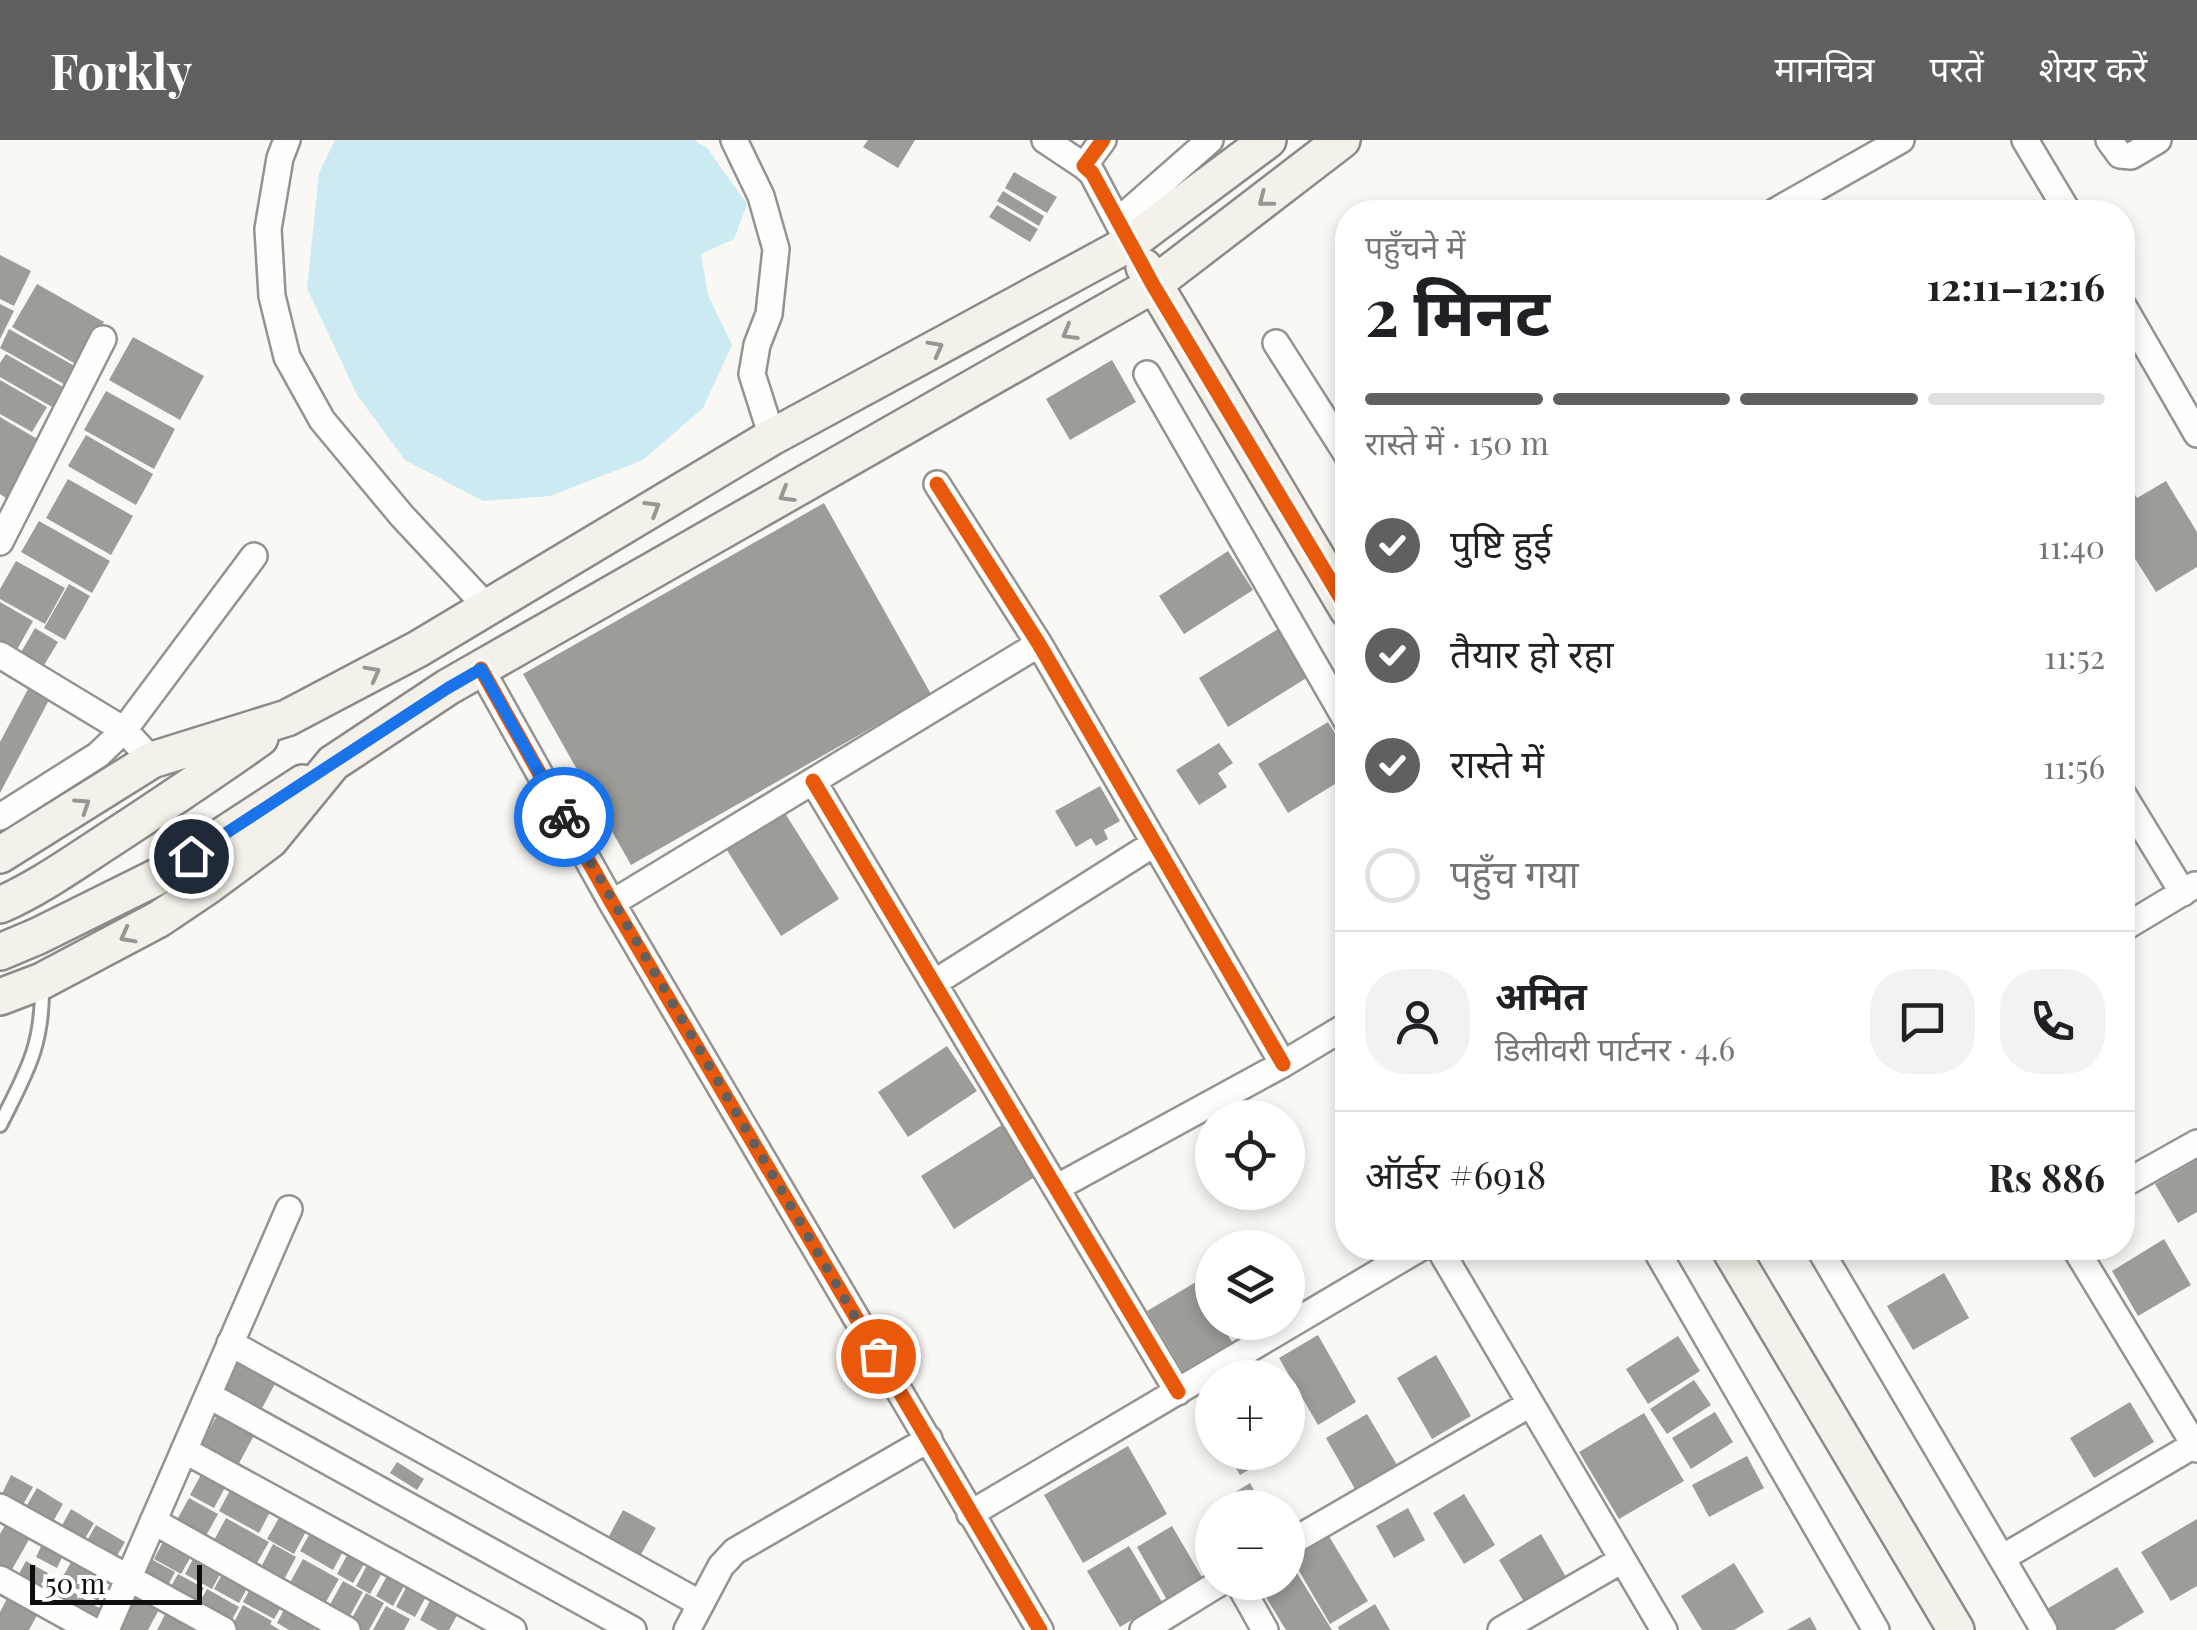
<!DOCTYPE html>
<html lang="hi">
<meta charset="utf-8">
<style>
body{margin:0;font-family:"Playfair Display","Noto Sans Devanagari",serif;background:#f2f2f2;color:#202124;height:100vh;display:flex;flex-direction:column;font-size:38px;white-space:nowrap}
*{box-sizing:border-box;margin:0}
p{font-size:32px;color:#757577}
.icon{flex:none;width:55px;height:55px;fill:none;stroke:currentColor;stroke-width:2;stroke-linecap:round;stroke-linejoin:round}
.map{position:relative;flex:1;overflow:hidden}
.side{position:absolute;left:1335px;top:60px;width:800px;height:1060px;display:flex;flex-direction:column;background:#fff;border-radius:40px;box-shadow:0 5px 15px #0003}
.side>*{flex:none}
.buttons{position:absolute;left:1195px;top:960px;display:grid;gap:20px}
.buttons a{display:grid;place-items:center;width:110px;height:110px;border-radius:50%;background:#fff;box-shadow:0 5px 15px #0003;font-size:50px}
.scale{position:absolute;left:30px;bottom:25px;width:172px;box-sizing:border-box;padding-left:10px;border:5px solid #0e0e0e;border-top:0;font-size:28px;line-height:35px;white-space:nowrap;color:#0e0e0e;-webkit-text-stroke:8px #fff;paint-order:stroke}
.pin{position:absolute;display:grid;place-items:center;width:85px;height:85px;color:#fff;margin:-42px;border:5px solid #fff;border-radius:50%;box-shadow:0 2px 10px #0007}
.courier{position:absolute;display:grid;place-items:center;width:100px;height:100px;margin:-50px;border:8px solid #1a73e8;border-radius:50%;background:#fff;color:#222;box-shadow:0 2px 12px #0007}
.headline em{font-style:normal;font-weight:700}
.headline div{display:flex;flex-direction:column-reverse}
.headline{display:flex;align-items:center;justify-content:space-between;height:170px;padding:0 30px}
h1{font-size:65px;font-weight:700;line-height:75px}
.bar{display:grid;grid-template-columns:repeat(4,1fr);gap:15px 10px;align-content:center;height:120px;padding:0 30px}
.bar i{height:12px;border-radius:8px;background:#e0e0e0}
.bar .selected{background:#61605e}
.bar p{grid-column:span 4}
.line{display:flex;align-items:center;gap:25px;padding:0 30px;border-top:2px solid #e0e0e0}
.line div{flex:1}
.round{display:grid;place-items:center;flex:none;width:105px;height:105px;border-radius:40px;background:#f2f2f2}
ol{padding:0 30px;list-style:none}
li{display:flex;align-items:center;gap:30px;height:110px}
li p{margin-inline-start:auto}
li .icon{padding:10px;border-radius:50%;background:#61605e;color:#fff;stroke-width:4}
li:last-child{color:#757577}
li i{width:55px;height:55px;border:5px solid #e0e0e0;border-radius:50%}
header{display:flex;align-items:center;gap:60px;box-sizing:border-box;height:140px;padding:0 50px;background:#61605e;color:#fff}
header strong{font-size:48px}
nav{display:flex;gap:55px;margin-inline-start:auto;font-size:35px}
.map>svg:first-child{display:block}
.water{fill:#cceaf2}
.building{fill:#9e9c99}
.lines{fill:none;stroke-linecap:round;stroke-linejoin:round}
.lane-casing{stroke:#949392;stroke-width:18}
.street-casing{stroke:#949392;stroke-width:30}
.secondary-casing{stroke:#8b8a88;stroke-width:40}
.lane{stroke:#fefefd;stroke-width:12}
.street{stroke:#fefefd;stroke-width:25}
.secondary{stroke:#f4f1eb;stroke-width:35}
.cycleway-casing{stroke:#fff;stroke-width:21}
.cycleway{stroke:#e8590c;stroke-width:15}
.oneway{stroke:#989693}
.done{stroke:#61605e;stroke-width:10;stroke-dasharray:0 18}
.route{stroke:#1a73e8;stroke-width:12}
</style>
<header>
<strong>Forkly</strong>
<nav><a>मानचित्र</a><a>परतें</a><a>शेयर करें</a></nav>
</header>
<div class="map">
<svg width="2197" height="1490" viewBox="0 0 2197 1490">
<rect width="100%" height="100%" fill="#faf8f4"/>
<path class="water" d="M335 0H694L708 9 747 64 734 99 701 114 708 155 732 205 703 268 643 320 550 356 483 361 405 320 357 255 307 148 319 33Z"/>
<path class="building" d="M868 0H915L898 28 863 7Z
M1014 32 1057 57 1047 73 1005 48Z
M1003 51 1044 76 1039 86 997 61Z
M997 65 1038 89 1030 102 989 77Z
M0 115 31 131 14 166 0 159Z
M37 144 104 182 79 226 12 187Z
M0 164 14 171 0 199Z
M9 189 80 229 69 247 0 208Z
M133 197 204 236 180 280 109 240Z
M6 214 63 247 52 267 0 237V223Z
M1112 220 1136 262 1070 300 1046 259Z
M0 240 47 267 32 292 0 274Z
M106 251 175 289 154 329 84 290Z
M0 277 39 300 6 358 0 354Z
M86 295 153 334 136 365 68 326Z
M68 339 133 376 111 415 46 378Z
M2166 341 2197 392V427L2156 452 2122 398V360L2134 353 2137 358Z
M824 363 931 554 631 725 523 534Z
M39 381 110 421 92 453 21 412Z
M1228 411 1253 450 1184 494 1159 456Z
M16 421 65 448 45 484 0 459V449Z
M69 444 90 456 65 500 44 488Z
M0 462 33 481 14 515 0 506Z
M35 488 58 502 43 527 20 514Z
M1278 489 1308 537 1228 587 1199 538Z
M28 549 49 560 0 653V602Z
M1328 582 1348 614V636L1288 673 1258 624Z
M1219 603 1233 623 1218 633 1227 647 1199 665 1176 630Z
M1100 646 1120 681 1104 690 1108 699 1096 706 1091 698 1076 707 1055 671Z
M783 670 839 759 781 796 725 707Z
M947 906 977 951 908 997 878 952Z
M1008 981 1041 1033 954 1089 921 1036Z
M2197 1020V1072L2178 1083 2155 1044Z
M2164 1099 2191 1145 2138 1176 2112 1131Z
M1944 1133 1969 1178 1913 1210 1887 1166Z
M1196 1142 1212 1170V1182H1220L1232 1202 1183 1231 1147 1171Z
M1318 1195 1356 1262 1318 1285 1279 1218Z
M1678 1196 1700 1231 1648 1264 1626 1229Z
M243 1214 280 1234 258 1276 220 1255Z
M1436 1215 1471 1276 1432 1299 1397 1238Z
M1694 1240 1711 1265 1667 1294 1650 1269Z
M2130 1262 2154 1302 2094 1338 2070 1298Z
M220 1270 257 1290 236 1329 199 1308Z
M1715 1272 1733 1302 1691 1329 1672 1298Z
M1644 1273 1684 1341 1619 1379 1579 1312Z
M1367 1274 1397 1325 1355 1349 1326 1298Z
M1128 1306 1167 1374 1083 1423 1044 1355Z
M1227 1312H1279L1240 1335Z
M1747 1316 1764 1348 1709 1377 1692 1345Z
M397 1322 424 1339 417 1350 390 1333Z
M205 1327 229 1340 214 1368 190 1355Z
M11 1335 33 1347 20 1370 0 1358Z
M234 1343 274 1364 259 1393 219 1371Z
M1250 1343 1264 1368H1209Z
M37 1348 63 1364 51 1385 24 1370Z
M1464 1354 1495 1405 1464 1424 1433 1373Z
M189 1358 218 1374 203 1401 174 1385Z
M1408 1368 1425 1400 1394 1418 1376 1386Z
M71 1369 94 1383 83 1402 60 1389Z
M284 1369 310 1384 294 1414 267 1399Z
M623 1370 656 1388 640 1416 608 1398Z
M10 1377 34 1391 10 1433 0 1428V1394Z
M226 1378 269 1402 254 1428 212 1404Z
M2197 1379V1446L2171 1461 2141 1412Z
M315 1384 348 1402 333 1430 300 1411Z
M96 1385 125 1402 111 1426 82 1409Z
M1172 1386 1203 1439 1167 1460 1137 1407Z
M1324 1388 1368 1461 1330 1484 1288 1412Z
M1541 1394 1569 1442 1527 1467 1499 1420Z
M166 1396 194 1411 181 1434 154 1419Z
M44 1400 65 1411 57 1428 36 1417Z
M273 1404 296 1417 280 1447 257 1435Z
M352 1406 369 1415 353 1443 337 1434Z
M1129 1406 1162 1462 1120 1487 1087 1431Z
M197 1412 224 1427 212 1449 185 1434Z
M75 1415 112 1435 98 1461 61 1440Z
M372 1416 387 1424 370 1454 356 1446Z
M151 1419 175 1432 164 1453 140 1440Z
M303 1419 339 1439 323 1467 287 1448Z
M26 1421 48 1433 37 1451 16 1439Z
M1734 1423 1764 1472 1734 1490H1702L1681 1456Z
M1292 1425 1332 1490H1286L1259 1446 1264 1442H1288V1428Z
M226 1427 251 1441 239 1463 214 1449Z
M392 1427 409 1437 393 1466 376 1456Z
M2117 1427 2144 1472 2114 1490H2059L2047 1469Z
M178 1434 204 1448 192 1470 166 1455Z
M411 1438 430 1449 415 1477 396 1467Z
M343 1441 363 1452 346 1483 326 1472Z
M254 1442 285 1460 274 1479 243 1462Z
M63 1446 101 1469 90 1487 53 1464Z
M134 1448 162 1464 148 1490H112Z
M207 1449 239 1467 226 1490 194 1472Z
M11 1451 41 1468 29 1490H0V1472Z
M435 1451 462 1466 449 1490H438L420 1480Z
M366 1453 384 1463 369 1490H352L347 1487Z
M288 1462 319 1480 314 1490H289L277 1483Z
M1375 1464 1390 1490H1339L1338 1487Z
M170 1465 202 1490H157Z
M243 1465 272 1481 270 1484 280 1490H230Z
M386 1466 410 1479 404 1490H373Z
M1810 1477 1817 1490H1787Z"/>
<g class="lines">
<defs>
<path id="lane" d="M0 985C27 931 43 906 42 844"/>
<path id="street" d="M287 0 280 18 268 89 272 156 287 217 322 280 402 376 487 467
M734 0 761 56 776 109 769 174 757 205 752 234 772 297
M1045 0 1084 26
M1103 0 1084 26 1092 33 1123 92
M2025 0 2068 72
M2109 0 2120 15 2131 16 2158 0
M1774 72 1901 0
M1118 81 1210 0
M2122 164 2197 294
M1276 203 1348 316
M1147 234 1348 583
M937 344 1039 504 1283 924
M0 402 103 199
M0 515 124 590 152 620
M481 529 612 763 1040 1490
M813 641 1178 1252
M2122 653 2183 753
M0 677 98 615 124 590 254 416
M612 763 1039 504
M2122 789 2195 745
M934 843 1155 703
M2122 1045 2197 1003
M1056 1048 1283 924 1348 885
M1439 1108 1664 1490
M1655 1108 1876 1490
M1819 1108 2044 1490
M2075 1108 2197 1309
M230 1203 701 1464
M208 1255 633 1490
M184 1310 513 1490
M0 1367 223 1490
M970 1374 1420 1108
M153 1381 347 1490
M1288 1404 1530 1264
M2002 1418 2194 1305
M0 1439 92 1490
M1238 1442 1265 1490
M106 1490 289 1069
M687 1490 721 1426 735 1411 929 1299
M1143 1490 1221 1442
M1501 1490 1622 1420"/>
<path id="secondary" d="M1144 127 1348 470
M0 715 152 620 287 578 418 509 772 297 1130 103 1268 0
M0 765C37 749 72 724 106 702 158 668 209 634 260 598
M0 812 38 796 165 733 303 643
M0 857 42 841 159 779 208 746 270 700 333 623 448 547 1153 145 1342 0
M1729 1108 1956 1490"/>
</defs>
<use href="#lane" class="lane-casing"/>
<use href="#street" class="street-casing"/>
<use href="#secondary" class="secondary-casing"/>
<use href="#lane" class="lane"/>
<use href="#street" class="street"/>
<use href="#secondary" class="secondary"/>
<defs>
<path id="cycleway" d="M1103 0 1084 26 1092 33 1153 145 1348 470
M937 344 1039 504 1283 924
M481 529 612 763 1040 1490
M813 641 1178 1252"/>
</defs>
<use href="#cycleway" class="cycleway-casing"/>
<use href="#cycleway" class="cycleway"/>
</g>
<defs><path id="oneway-chevron" d="M-2-3.5L2.5 0L-2 3.5" fill="none" stroke-width="1.6" stroke-linecap="round" stroke-linejoin="round" transform="scale(2.5)"/></defs>
<g class="oneway">
<use href="#oneway-chevron" transform="translate(1265 60) rotate(142)"/>
<use href="#oneway-chevron" transform="translate(1069 193) rotate(150)"/>
<use href="#oneway-chevron" transform="translate(936 208) rotate(-28)"/>
<use href="#oneway-chevron" transform="translate(786 355) rotate(150)"/>
<use href="#oneway-chevron" transform="translate(653 368) rotate(-31)"/>
<use href="#oneway-chevron" transform="translate(373 533) rotate(-28)"/>
<use href="#oneway-chevron" transform="translate(83 665) rotate(-33)"/>
<use href="#oneway-chevron" transform="translate(127 796) rotate(152)"/>
</g>
<g class="lines">
<path class="done" d="M564 677 878 1216"/>
<path class="route" d="M191 716 448 548 481 529 564 677"/>
</g>
</svg>
<div class="buttons">
<a><svg class="icon" aria-label="locate" viewBox="0 0 24 24"><circle cx="12" cy="12" r="6"/><path d="M12 2v4M12 18v4M2 12h4M18 12h4"/></svg></a>
<a><svg class="icon" aria-label="layers" viewBox="0 0 24 24"><path d="M12 4l9 5-9 5-9-5zM3 14l9 5 9-5"/></svg></a>
<a>+</a>
<a>−</a>
</div>
<div class="scale">50 m</div>
<div class="pin" style="left:878px;top:1216px;background:#ea580c"><svg class="icon" aria-label="bag" viewBox="0 0 24 24"><path d="M5 8h14l-1 12H6zM9 8a3 3 0 0 1 6 0"/></svg></div>
<div class="pin" style="left:191px;top:716px;background:#1f2937"><svg class="icon" aria-label="home" viewBox="0 0 24 24"><path d="M3 11l9-7 9 7M6 9v11h12V9"/></svg></div>
<div class="courier" style="left:564px;top:677px"><svg class="icon" aria-label="bike" viewBox="0 0 24 24"><circle cx="6" cy="16" r="4"/><circle cx="18" cy="16" r="4"/><path d="M6 16l4-8h5l3 8M10 8l3 8H6M13 5h3"/></svg></div>
<section class="side">
<div class="headline"><div><h1>2 मिनट</h1><p>पहुँचने में</p></div><em>12:11–12:16</em></div>
<div class="bar"><i class="selected"></i><i class="selected"></i><i class="selected"></i><i></i><p>रास्ते में · 150 m</p></div>
<ol>
<li><svg class="icon" aria-label="check" viewBox="0 0 24 24"><path d="M5 12l5 5 9-10"/></svg>पुष्टि हुई<p>11:40</p></li>
<li><svg class="icon" aria-label="check" viewBox="0 0 24 24"><path d="M5 12l5 5 9-10"/></svg>तैयार हो रहा<p>11:52</p></li>
<li><svg class="icon" aria-label="check" viewBox="0 0 24 24"><path d="M5 12l5 5 9-10"/></svg>रास्ते में<p>11:56</p></li>
<li><i></i>पहुँच गया</li>
</ol>
<div class="line" style="height:180px"><a class="round"><svg class="icon" aria-label="person" viewBox="0 0 24 24"><circle cx="12" cy="8" r="4"/><path d="M4 21q1-7 8-7t8 7"/></svg></a><div><b>अमित</b><p>डिलीवरी पार्टनर · 4.6</p></div><a class="round"><svg class="icon" aria-label="chat" viewBox="0 0 24 24"><path d="M4 5h16v11H9l-5 4z"/></svg></a><a class="round"><svg class="icon" aria-label="phone" viewBox="0 0 24 24"><path d="M5 4h4l2 5-3 2q2 4 5 5l2-3 5 2v4C11 20 4 13 5 4z"/></svg></a></div>
<div class="line" style="height:130px"><div>ऑर्डर #6918</div><b>Rs 886</b></div>
</section>
</div>
